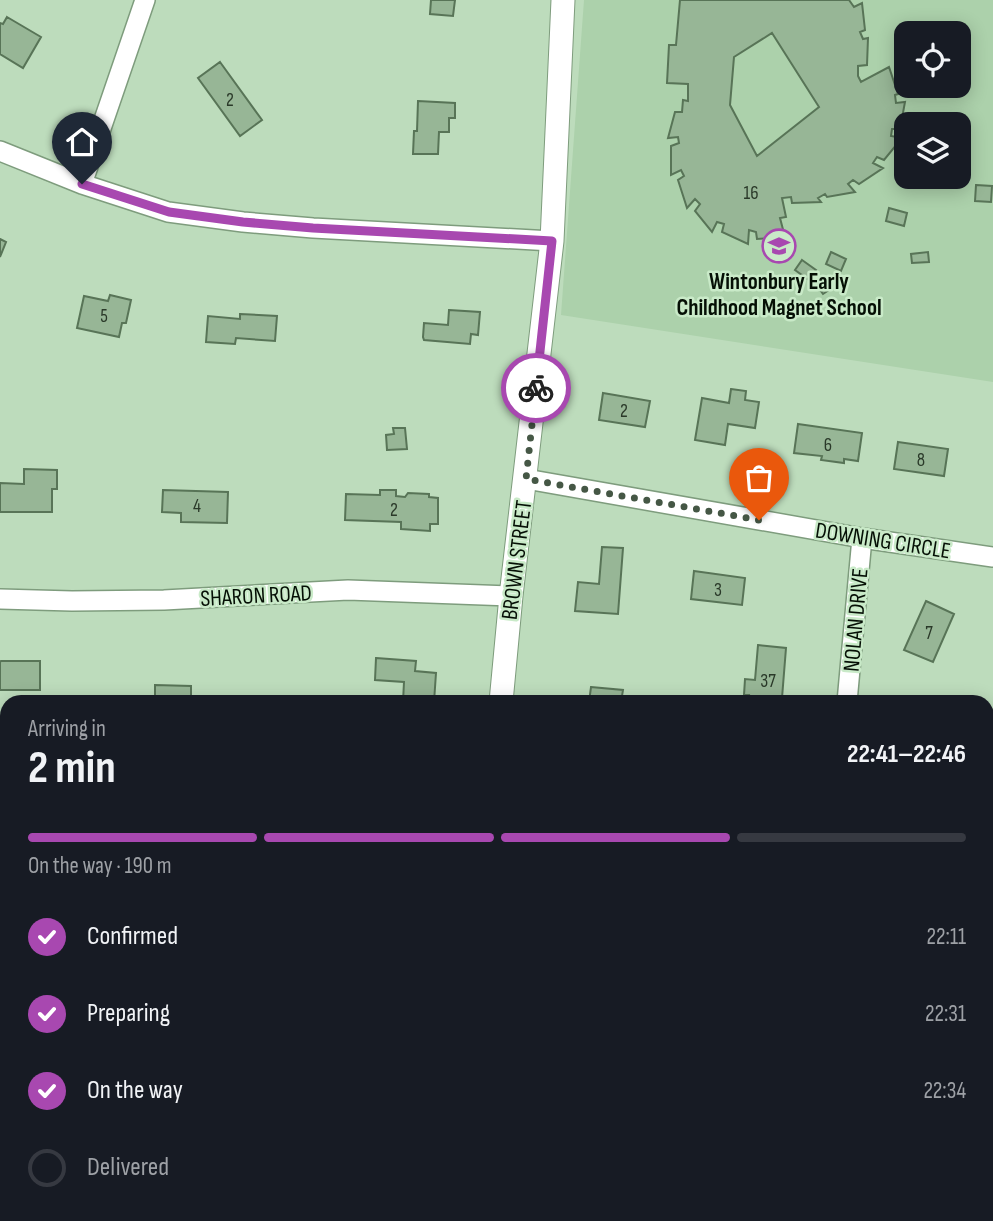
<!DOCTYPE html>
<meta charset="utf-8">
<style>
body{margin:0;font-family:"Sofia Sans Condensed",sans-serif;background:#242831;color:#f1f3f6;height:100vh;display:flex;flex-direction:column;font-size:26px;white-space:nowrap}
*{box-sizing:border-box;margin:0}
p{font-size:23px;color:#9ea1a6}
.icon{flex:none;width:38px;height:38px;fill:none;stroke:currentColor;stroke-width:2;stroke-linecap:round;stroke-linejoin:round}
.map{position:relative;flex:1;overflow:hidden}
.sheet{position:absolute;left:0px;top:695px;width:994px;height:527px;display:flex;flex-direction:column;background:#171b24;border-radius:21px 21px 0 0;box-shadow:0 4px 18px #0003}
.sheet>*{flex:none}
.tools{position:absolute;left:894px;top:21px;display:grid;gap:14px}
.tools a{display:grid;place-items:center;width:77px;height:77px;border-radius:14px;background:#171b24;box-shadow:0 4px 18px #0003;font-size:35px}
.pin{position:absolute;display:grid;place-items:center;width:60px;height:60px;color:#fff;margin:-72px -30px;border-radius:50% 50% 50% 0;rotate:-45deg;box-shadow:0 0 7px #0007}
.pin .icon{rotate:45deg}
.courier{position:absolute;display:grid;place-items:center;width:70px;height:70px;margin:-35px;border:5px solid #a848b0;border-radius:50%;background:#fff;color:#222;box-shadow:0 2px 9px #0007}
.summary em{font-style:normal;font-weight:700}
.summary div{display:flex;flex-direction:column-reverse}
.summary{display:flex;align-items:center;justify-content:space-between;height:119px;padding:0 28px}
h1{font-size:46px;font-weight:700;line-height:52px}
.bar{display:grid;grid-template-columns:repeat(4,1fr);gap:10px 7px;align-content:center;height:84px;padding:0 28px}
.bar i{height:9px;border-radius:5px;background:#363941}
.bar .current{background:#a848b0}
.bar p{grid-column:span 4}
ol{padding:0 28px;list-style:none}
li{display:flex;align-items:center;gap:21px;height:77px}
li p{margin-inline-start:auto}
li .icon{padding:7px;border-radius:50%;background:#a848b0;color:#fff;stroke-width:4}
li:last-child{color:#9ea1a6}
li i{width:38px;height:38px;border:4px solid #363941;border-radius:50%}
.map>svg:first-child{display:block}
.built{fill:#acd1ab;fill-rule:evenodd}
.green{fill:#e4bb66}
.building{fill:#97b696;stroke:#587457;stroke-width:2;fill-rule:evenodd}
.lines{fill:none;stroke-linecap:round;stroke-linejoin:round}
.minor-casing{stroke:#7e9c7d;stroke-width:22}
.tertiary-casing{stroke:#7e9c7d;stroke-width:25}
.minor{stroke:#fff;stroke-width:19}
.tertiary{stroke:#fff;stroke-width:23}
.done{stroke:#455745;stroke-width:7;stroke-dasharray:0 12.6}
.route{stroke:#a848b0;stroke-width:9}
.labels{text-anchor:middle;stroke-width:5;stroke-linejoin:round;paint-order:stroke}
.number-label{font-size:19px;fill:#2a3929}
.poi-label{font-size:23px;font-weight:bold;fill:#050f05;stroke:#c9eac8}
.street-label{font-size:23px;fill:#050f05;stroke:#c9eac8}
</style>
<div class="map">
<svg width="993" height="1221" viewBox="0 0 993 1221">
<rect width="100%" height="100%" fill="#bddcbc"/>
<path class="built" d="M584 0H993V382L561 315ZM906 33H959V86H906ZM906 124H959V177H906Z"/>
<path class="green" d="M987 1126 993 1127V1221H926L927 1215 987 1214Z"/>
<path class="building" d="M431 0H455L453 16 430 14Z
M680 0H849L854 7 862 3 865 30 860 32 863 39 868 38 867 65 858 66V76L861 82 889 67 898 94 895 95 896 103 905 102 900 129H892L891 136 902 138 884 160 877 157 873 163 883 168 859 184 853 180 848 184 855 192 827 197 825 194 818 198 821 202 792 203 791 197 782 198 786 217 780 218 785 237 757 239 756 232 749 230 748 244 722 232 724 224 717 222 712 232 695 211 700 204 695 199 687 208 678 180 684 176 681 170 671 175V146L679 143 678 137 668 138 675 112H682L683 100 688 101V84L667 83 669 45H676ZM772 33 819 107 757 156 730 105 734 57Z
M7 17 41 37 23 68 0 54V23L3 24Z
M220 62 262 120 240 136 198 78Z
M418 101 455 103V118H449V132H439L438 154H413L414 131H417Z
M976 185 992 186 991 202 975 201Z
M889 208 907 213 904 226 886 221Z
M0 239 6 242 0 257Z
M831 252 846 259 841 271 826 264Z
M928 252 929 262 912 263 911 254Z
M802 260 816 270 809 280 795 270Z
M824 277 832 288 823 294 815 283Z
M110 295 131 300 126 323H122L119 337 77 328 84 296 108 301Z
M449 310 480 312 478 335 471 334 470 344 424 340 423 337 424 323 448 325Z
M240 314 277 316 275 341 236 338 235 344 206 342 208 316 240 319Z
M731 389 746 391 745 400 759 402 755 428 728 424 725 445 695 440 702 398 729 403Z
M603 393 650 401 645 427 599 420Z
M798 424 862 433 858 461 844 459V463L821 460 822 456 794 453Z
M393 428H405L407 449 387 450 386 435 394 434Z
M898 442 948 449 944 476 894 469Z
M24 469 57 470V489H52V512H0V483L24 484Z
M163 490 228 492 227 523 181 522V513L162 512Z
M380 490H396V496L405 497 408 493 429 494V497L438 498V524H430V531L401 529V522L345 520 346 494 380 495Z
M602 547 623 548 618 614 575 611 578 582 599 584Z
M694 571 745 578 742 605 691 599Z
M926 601 954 614 933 662 904 650Z
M758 645 786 648 782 698H786V702H748L749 695H744L745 679 755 680Z
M376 658 416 661 415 671 436 673 434 702H403L404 682 375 680Z
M1 661H40V690H0V662Z
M155 685 191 686V702H155Z
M591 687 623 690 621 702H589Z
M340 1214H363V1221H340Z
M541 1214H559V1221H528V1218H541Z
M885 1215 903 1216 902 1221H884Z"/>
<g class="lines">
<defs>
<path id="minor" d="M0 151 82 184 168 212 243 222 313 228 552 241
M82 184 145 0
M526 479 862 538 993 557
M0 599 72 601 164 600 348 590 511 596
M847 702 862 538
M799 1221V1214"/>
<path id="tertiary" d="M501 702 511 596 552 241 563 0
M451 1221 452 1214"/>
</defs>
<use href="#minor" class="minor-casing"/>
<use href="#tertiary" class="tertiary-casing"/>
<use href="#minor" class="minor"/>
<use href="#tertiary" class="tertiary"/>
</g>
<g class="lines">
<path class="done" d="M536 388 526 479 759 520"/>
<path class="route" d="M82 184 169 212 243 222 313 228 552 241 536 388"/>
</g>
<defs>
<symbol id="school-ring" viewBox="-11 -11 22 22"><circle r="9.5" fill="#c9eac8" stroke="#a848b0" stroke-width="1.5"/><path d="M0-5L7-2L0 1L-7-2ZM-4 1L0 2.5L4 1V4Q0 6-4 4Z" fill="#a848b0"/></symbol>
</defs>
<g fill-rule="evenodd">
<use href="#school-ring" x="760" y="227" width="38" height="38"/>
</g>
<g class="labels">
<g class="number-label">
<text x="230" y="106">2</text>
<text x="751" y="199">16</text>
<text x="104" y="322">5</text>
<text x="624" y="417">2</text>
<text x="828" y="451">6</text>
<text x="921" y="466">8</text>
<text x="197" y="512">4</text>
<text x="394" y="516">2</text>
<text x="718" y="596">3</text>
<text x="929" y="639">7</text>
<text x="768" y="687">37</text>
</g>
<g class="poi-label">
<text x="779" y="289">Wintonbury Early<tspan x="779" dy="26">Childhood Magnet School</tspan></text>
</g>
<g class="street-label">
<text transform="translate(883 540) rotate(9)" y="8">DOWNING CIRCLE</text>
<text transform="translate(516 560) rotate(-83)" y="8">BROWN STREET</text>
<text transform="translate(256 595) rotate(-3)" y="8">SHARON ROAD</text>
<text transform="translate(855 620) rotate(-85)" y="8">NOLAN DRIVE</text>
</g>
</g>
</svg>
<div class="tools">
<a><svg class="icon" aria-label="locate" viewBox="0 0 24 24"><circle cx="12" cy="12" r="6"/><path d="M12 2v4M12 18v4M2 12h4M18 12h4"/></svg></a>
<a><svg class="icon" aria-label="layers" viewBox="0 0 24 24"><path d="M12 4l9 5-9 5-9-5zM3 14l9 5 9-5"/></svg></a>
</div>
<div class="pin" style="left:759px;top:520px;background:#ea580c"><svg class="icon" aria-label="bag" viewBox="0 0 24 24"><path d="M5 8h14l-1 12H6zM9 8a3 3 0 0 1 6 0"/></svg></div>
<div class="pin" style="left:82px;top:184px;background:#1f2937"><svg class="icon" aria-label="home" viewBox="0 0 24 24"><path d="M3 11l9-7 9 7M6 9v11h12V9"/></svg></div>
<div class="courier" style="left:536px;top:388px"><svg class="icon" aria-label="bike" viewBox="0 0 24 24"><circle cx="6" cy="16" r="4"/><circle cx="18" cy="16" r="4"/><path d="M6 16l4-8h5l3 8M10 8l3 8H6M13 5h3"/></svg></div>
<section class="sheet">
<div class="summary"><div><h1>2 min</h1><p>Arriving in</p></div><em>22:41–22:46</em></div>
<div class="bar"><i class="current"></i><i class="current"></i><i class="current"></i><i></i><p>On the way · 190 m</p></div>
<ol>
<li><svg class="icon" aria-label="check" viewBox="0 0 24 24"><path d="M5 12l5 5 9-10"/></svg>Confirmed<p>22:11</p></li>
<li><svg class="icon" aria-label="check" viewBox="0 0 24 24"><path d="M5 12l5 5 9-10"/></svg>Preparing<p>22:31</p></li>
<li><svg class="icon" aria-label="check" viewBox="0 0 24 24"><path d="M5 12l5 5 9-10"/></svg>On the way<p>22:34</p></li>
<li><i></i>Delivered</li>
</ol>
</section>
</div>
